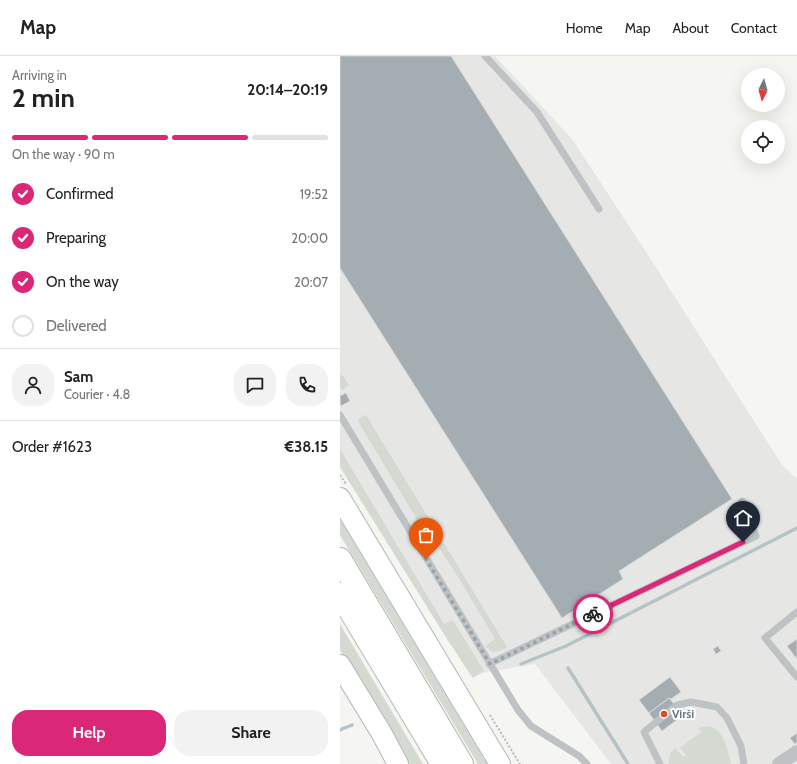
<!DOCTYPE html>
<meta charset="utf-8">
<style>
body{margin:0;font-family:Cabin,sans-serif;background:#f2f2f2;color:#222;height:100vh;display:flex;flex-direction:column;font-size:15px;white-space:nowrap}
*{box-sizing:border-box;margin:0}
p{font-size:13px;color:#767676}
.icon{flex:none;width:22px;height:22px;fill:none;stroke:currentColor;stroke-width:2;stroke-linecap:round;stroke-linejoin:round}
.map{position:relative;flex:1;overflow:hidden}
.side{display:flex;flex-direction:column;background:#fff;width:340px}
.side>*{flex:none}
.needle{width:26px;rotate:185deg}
.controls{position:absolute;left:401px;top:12px;display:grid;gap:8px}
.controls a{display:grid;place-items:center;width:44px;height:44px;border-radius:50%;background:#fff;box-shadow:0 4px 16px #0002;font-size:20px}
.pin{position:absolute;display:grid;place-items:center;width:34px;height:34px;color:#fff;margin:-41px -17px;border-radius:50% 50% 50% 0;rotate:-45deg;box-shadow:0 0 4px #0007}
.pin .icon{rotate:45deg}
.courier{position:absolute;display:grid;place-items:center;width:40px;height:40px;margin:-20px;border:3px solid #db2777;border-radius:50%;background:#fff;color:#222;box-shadow:0 1px 5px #0007}
.summary em{font-style:normal;font-weight:800}
.summary div{display:flex;flex-direction:column-reverse}
.summary{display:flex;align-items:center;justify-content:space-between;height:68px;padding:0 12px}
h1{font-size:26px;font-weight:800;line-height:30px}
.bar{display:grid;grid-template-columns:repeat(4,1fr);gap:6px 4px;align-content:center;height:48px;padding:0 12px}
.bar i{height:5px;border-radius:3px;background:#e0e0e0}
.bar .on{background:#db2777}
.bar p{grid-column:span 4}
.line{display:flex;align-items:center;gap:10px;padding:0 12px;border-top:1px solid #e0e0e0}
.line div{flex:1}
.round{display:grid;place-items:center;flex:none;width:42px;height:42px;border-radius:16px;background:#f2f2f2}
ol{padding:0 12px;list-style:none}
li{display:flex;align-items:center;gap:12px;height:44px}
li p{margin-inline-start:auto}
li .icon{padding:4px;border-radius:50%;background:#db2777;color:#fff;stroke-width:4}
li:last-child{color:#767676}
li i{width:22px;height:22px;border:2px solid #e0e0e0;border-radius:50%}
.primary-button{display:flex;gap:8px;margin-top:auto;padding:8px 12px}
.primary-button a{flex:1;height:46px;border-radius:16px;background:#db2777;color:#fff;font-size:16px;font-weight:800;line-height:46px;text-align:center}
.primary-button a+a{background:#f2f2f2;color:#222}
header{display:flex;align-items:center;gap:24px;box-sizing:border-box;height:56px;padding:0 20px;background:#fff;border-bottom:1px solid #e0e0e0}
header strong{font-size:19px}
nav{display:flex;gap:22px;margin-inline-start:auto;font-size:14px}
main{display:flex;flex:1;min-height:0}
.map>svg:first-child{display:block}
.built{fill:#e6e6e5}
.green{fill:#d4dad1}
.lines{fill:none;stroke-linecap:round;stroke-linejoin:round}
.stream{stroke:#b5c2c6;stroke-width:3.5}
.building{fill:#a4adb2;stroke:#d6d6d4}
.secondary-casing{stroke:#b0b6ba;stroke-width:22}
.trunk-casing{stroke:#b1b5b8;stroke-width:24}
.motorway-casing{stroke:#b1b5b8;stroke-width:24}
.path{stroke:#b8bbbd;stroke-width:2;stroke-dasharray:2 2;stroke-linecap:butt}
.service{stroke:#bec2c5;stroke-width:7}
.minor{stroke:#bec2c5;stroke-width:14}
.secondary{stroke:#fff;stroke-width:20}
.trunk{stroke:#fff;stroke-width:22}
.motorway{stroke:#fff;stroke-width:22}
.done{stroke:#97a2a9;stroke-width:4;stroke-dasharray:0 7.2}
.route{stroke:#db2777;stroke-width:5}
.poi-dot{fill:#dd4b29;stroke:#fff;stroke-width:1.5}
.labels{text-anchor:middle;stroke-width:4;stroke-linejoin:round;paint-order:stroke}
.poi-label{font-size:12px;font-weight:bold;fill:#657682;stroke:#fff;text-anchor:start}
</style>
<header>
<strong>Map</strong>
<nav><a>Home</a><a>Map</a><a>About</a><a>Contact</a></nav>
</header>
<main>
<section class="side">
<div class="summary"><div><h1>2 min</h1><p>Arriving in</p></div><em>20:14–20:19</em></div>
<div class="bar"><i class="on"></i><i class="on"></i><i class="on"></i><i></i><p>On the way · 90 m</p></div>
<ol>
<li><svg class="icon" aria-label="check" viewBox="0 0 24 24"><path d="M5 12l5 5 9-10"/></svg>Confirmed<p>19:52</p></li>
<li><svg class="icon" aria-label="check" viewBox="0 0 24 24"><path d="M5 12l5 5 9-10"/></svg>Preparing<p>20:00</p></li>
<li><svg class="icon" aria-label="check" viewBox="0 0 24 24"><path d="M5 12l5 5 9-10"/></svg>On the way<p>20:07</p></li>
<li><i></i>Delivered</li>
</ol>
<div class="line" style="height:72px"><a class="round"><svg class="icon" aria-label="person" viewBox="0 0 24 24"><circle cx="12" cy="8" r="4"/><path d="M4 21q1-7 8-7t8 7"/></svg></a><div><b>Sam</b><p>Courier · 4.8</p></div><a class="round"><svg class="icon" aria-label="chat" viewBox="0 0 24 24"><path d="M4 5h16v11H9l-5 4z"/></svg></a><a class="round"><svg class="icon" aria-label="phone" viewBox="0 0 24 24"><path d="M5 4h4l2 5-3 2q2 4 5 5l2-3 5 2v4C11 20 4 13 5 4z"/></svg></a></div>
<div class="line" style="height:52px"><div>Order #1623</div><b>€38.15</b></div>
<div class="primary-button"><a>Help</a><a>Share</a></div>
</section>
<div class="map">
<svg width="457" height="708" viewBox="0 0 457 708">
<rect width="100%" height="100%" fill="#f5f5f1"/>
<path class="built" d="M0 0H155L232 83 308 199 442 409 457 423V708H271L195 608 130 619 0 402Z"/>
<path class="green" d="M0 318 3 320 9 329 3 334 0 331Z
M26 359 167 591C159 597 152 598 145 590L155 583 118 521 98 490C93 493 90 496 85 491L82 472 19 367 18 364 23 360Z
M0 393 104 568 112 564 114 566 144 615 133 622 107 583 0 411Z
M0 463 147 708H138L0 479Z
M0 568 83 708H65L41 662 0 594Z
M368 670C370 671 373 671 374 672 384 677 389 698 391 708H329C328 702 331 696 335 692L343 701 346 699 340 692 361 676 358 672Z"/>
<g class="lines">
<path class="stream" d="M181 608 226 590 457 472
M228 612 288 708
M0 674 12 669"/>
</g>
<path class="building" d="M0 0H111L392 443 279 515 283 523 222 562 0 212Z
M6 337 10 345 1 350 0 347V340Z
M457 583V603L447 590Z
M378 590 381 595 376 598 373 593Z
M330 621 341 636 331 643 329 642 309 657 299 644Z
M329 642 343 659 322 675 309 657Z
M457 677V686L455 688 450 682Z"/>
<g class="lines">
<defs>
<path id="secondary" d="M0 442 160 708
M0 609 42 678 58 708"/>
<path id="trunk" d="M0 538 102 708"/>
<path id="motorway" d="M0 503 122 708"/>
</defs>
<use href="#secondary" class="secondary-casing"/>
<use href="#trunk" class="trunk-casing"/>
<use href="#motorway" class="motorway-casing"/>
<path class="path" d="M0 419 6 428
M150 659 180 708"/>
<path class="service" d="M145 0 197 56 259 153
M0 359 178 654 191 670 239 700 247 708
M457 556 425 582 457 621
M149 608 416 480 402 445
M320 708 304 676 337 649 351 646 377 651 387 662 401 690 404 708"/>
<path class="minor" d="M439 708 457 696"/>
<use href="#secondary" class="secondary"/>
<use href="#trunk" class="trunk"/>
<use href="#motorway" class="motorway"/>
</g>
<g class="lines">
<path class="done" d="M86 503 150 608 253 558"/>
<path class="route" d="M253 558 403 486"/>
</g>
<circle class="poi-dot" cx="324" cy="658" r="4"/>
<g class="labels">
<g class="poi-label">
<text x="332" y="662">Virši</text>
</g>
</g>
</svg>
<div class="controls">
<a><svg class="needle" viewBox="-14 -14 28 28"><path d="M0-13l5 13h-10z" fill="#e53935"/><path d="M0 13l5-13h-10z" fill="#767676"/></svg></a>
<a><svg class="icon" aria-label="locate" viewBox="0 0 24 24"><circle cx="12" cy="12" r="6"/><path d="M12 2v4M12 18v4M2 12h4M18 12h4"/></svg></a>
</div>
<div class="pin" style="left:86px;top:503px;background:#ea580c"><svg class="icon" aria-label="bag" viewBox="0 0 24 24"><path d="M5 8h14l-1 12H6zM9 8a3 3 0 0 1 6 0"/></svg></div>
<div class="pin" style="left:403px;top:486px;background:#1f2937"><svg class="icon" aria-label="home" viewBox="0 0 24 24"><path d="M3 11l9-7 9 7M6 9v11h12V9"/></svg></div>
<div class="courier" style="left:253px;top:558px"><svg class="icon" aria-label="bike" viewBox="0 0 24 24"><circle cx="6" cy="16" r="4"/><circle cx="18" cy="16" r="4"/><path d="M6 16l4-8h5l3 8M10 8l3 8H6M13 5h3"/></svg></div>
</div>
</main>
